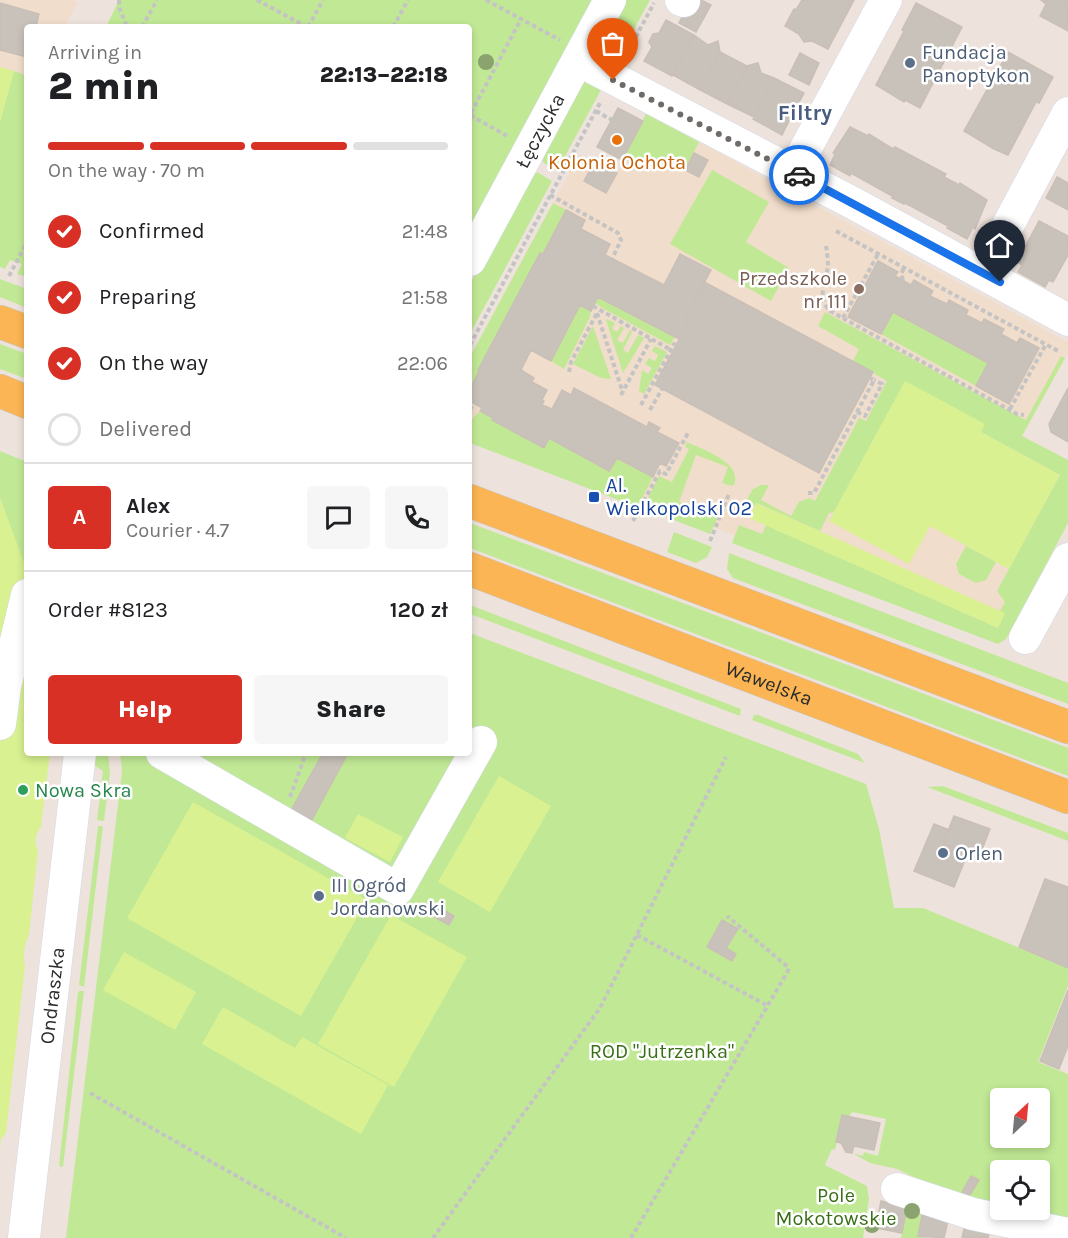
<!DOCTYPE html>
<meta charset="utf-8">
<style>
body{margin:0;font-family:Karla,sans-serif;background:#f6f6f6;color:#202124;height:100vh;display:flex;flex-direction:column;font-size:22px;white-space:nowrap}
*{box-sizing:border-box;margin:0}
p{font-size:20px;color:#757577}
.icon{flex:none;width:33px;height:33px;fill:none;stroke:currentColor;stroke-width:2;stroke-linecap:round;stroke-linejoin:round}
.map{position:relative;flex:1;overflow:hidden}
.drawer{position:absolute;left:24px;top:24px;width:448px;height:732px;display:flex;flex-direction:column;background:#fff;border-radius:6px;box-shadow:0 3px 9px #0003}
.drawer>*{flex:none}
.needle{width:39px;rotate:26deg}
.fabs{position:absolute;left:990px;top:1088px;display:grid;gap:12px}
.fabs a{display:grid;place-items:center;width:60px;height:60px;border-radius:6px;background:#fff;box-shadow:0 3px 9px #0003;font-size:30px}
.pin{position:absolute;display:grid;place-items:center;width:51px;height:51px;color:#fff;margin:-62px -26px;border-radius:50% 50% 50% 0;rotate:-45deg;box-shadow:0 0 6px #0007}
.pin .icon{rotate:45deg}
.courier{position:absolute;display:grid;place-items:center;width:60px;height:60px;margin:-30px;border:4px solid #1a73e8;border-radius:50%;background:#fff;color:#222;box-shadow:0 2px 8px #0007}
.overview em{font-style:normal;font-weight:800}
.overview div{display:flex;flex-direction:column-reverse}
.overview{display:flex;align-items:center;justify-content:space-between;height:102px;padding:0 24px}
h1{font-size:39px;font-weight:800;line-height:45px}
.bar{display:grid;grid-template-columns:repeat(4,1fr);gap:9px 6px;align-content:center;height:72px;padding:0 24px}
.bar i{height:8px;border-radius:4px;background:#e0e0e0}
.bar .selected{background:#d93025}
.bar p{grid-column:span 4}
.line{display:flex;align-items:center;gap:15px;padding:0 24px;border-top:2px solid #e0e0e0}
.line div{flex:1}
.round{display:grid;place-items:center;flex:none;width:63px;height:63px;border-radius:6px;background:#f6f6f6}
ol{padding:0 24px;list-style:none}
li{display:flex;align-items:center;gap:18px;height:66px}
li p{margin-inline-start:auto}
li .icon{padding:6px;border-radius:50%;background:#d93025;color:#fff;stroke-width:4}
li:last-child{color:#757577}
li i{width:33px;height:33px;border:3px solid #e0e0e0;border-radius:50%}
.primary-button{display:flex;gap:12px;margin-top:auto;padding:12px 24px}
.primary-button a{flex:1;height:69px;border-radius:6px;background:#d93025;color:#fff;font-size:24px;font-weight:800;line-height:69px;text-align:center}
.primary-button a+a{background:#f6f6f6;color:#202124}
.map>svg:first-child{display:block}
.education{fill:#f1ddcb}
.green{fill:#c1e995;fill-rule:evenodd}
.pitch{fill:#d9f190}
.building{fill:#c9c2bb;stroke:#cabfb6;stroke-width:1.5}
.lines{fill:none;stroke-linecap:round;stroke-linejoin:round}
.minor-casing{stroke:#d1d9e5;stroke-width:33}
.major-casing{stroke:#c4c4c4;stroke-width:34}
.path{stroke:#c4c4c4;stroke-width:4;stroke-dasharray:4.5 3;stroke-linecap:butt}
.minor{stroke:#fff;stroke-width:32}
.major{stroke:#fbb554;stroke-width:33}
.tree{fill:#8aa36f}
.done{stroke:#6f6b69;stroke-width:6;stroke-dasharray:0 10.8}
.route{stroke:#1a73e8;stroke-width:8}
.service-dot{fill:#5c6f8a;stroke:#fff;stroke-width:2}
.food-dot{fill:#e8710a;stroke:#fff;stroke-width:2}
.education-dot{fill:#8d6e63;stroke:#fff;stroke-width:2}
.transit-dot{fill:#1a4fb4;stroke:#fff;stroke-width:2}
.leisure-dot{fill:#2e9e5b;stroke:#fff;stroke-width:2}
.labels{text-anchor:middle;stroke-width:5;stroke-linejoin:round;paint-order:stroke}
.service-label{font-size:20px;fill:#4e5e75;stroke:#fff;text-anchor:start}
.street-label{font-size:20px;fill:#2b2b2b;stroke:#fff}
.food-label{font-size:20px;fill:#c56008;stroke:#fff}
.education-label{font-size:20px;fill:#785e54;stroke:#fff;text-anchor:end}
.transit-label{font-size:20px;fill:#164399;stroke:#fff;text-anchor:start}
.leisure-label{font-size:20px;fill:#27864d;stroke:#fff;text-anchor:start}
.park-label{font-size:20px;fill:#386e15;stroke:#fff}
.quarter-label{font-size:22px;font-weight:bold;fill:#485c80;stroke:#fff}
</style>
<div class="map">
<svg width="1068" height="1238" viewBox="0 0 1068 1238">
<rect width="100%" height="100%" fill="#eee3dc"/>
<path class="education" d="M0 0H72L78 2 65 27H27V97L0 147Z
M699 142 1068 342V353L1022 436 1068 460V523L1006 639 470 434V357L579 155 594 160 617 173 622 160 684 170Z"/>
<path class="green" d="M119 0H597L470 236V27H106Z
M623 0H650L621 53 601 42Z
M14 71 27 76V277L17 274 22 264 10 260 5 269 0 267V122Z
M580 79 601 90 557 171 544 163 541 158Z
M646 114 699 142 685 170 622 160Z
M712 170 769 202 746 242 789 268 771 301 670 244Z
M530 172 539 173 552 181 470 334V284Z
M553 203 566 210 543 254 540 253 470 389V357Z
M0 279 27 289V308L0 297Z
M598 297 675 337 670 345 604 309 595 303Z
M580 305 591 311 590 317 564 369 551 361Z
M825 312 1026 420 1061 356 1065 358 1022 436 1068 460V523L1006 639 998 644 732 543 739 525 762 534 766 525 998 628 1004 613 1000 611 1005 602 997 591 1060 475 981 432 984 424 905 382 834 512 829 513 820 531 757 503 755 506 746 501 753 489 761 485H769L761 500 791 516 799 502 810 498 815 501 859 418 866 421 887 381 853 361 859 349 818 326Z
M893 312 988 363 976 386 881 334Z
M607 319 615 323 612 329 617 332 621 326 624 328 617 340 623 343 630 330 632 332 623 350 628 353 638 335 644 338 623 373 606 320Z
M593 326 611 379 601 378 573 364Z
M0 344 27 354V379L0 369Z
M655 346 667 352 644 394 639 391 642 370 648 374 652 368 645 364 649 358 655 361 658 355 652 351Z
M480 411 544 447 549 438 609 470 617 458 653 477 638 506H634L470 443V421Z
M687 442C703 450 743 462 734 485L732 486 722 483 728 467 696 455 679 502 718 517 710 534 643 508 659 476 672 482 689 449 685 447Z
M0 451 27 462V561L24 565 0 498Z
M470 523 1068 748V776L470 548Z
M674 532 712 547 707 557 696 563 667 552Z
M966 546 996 562 986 580 976 583 959 574 956 564Z
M729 553 1068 683V704L733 578 727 569Z
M470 605 741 709 740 716 470 614Z
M470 633 866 784 879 829 894 908H923L1068 968V986L1038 1062 1068 1074V1227L961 1200 897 1169 870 1163 852 1153 863 1156 864 1152 878 1156 886 1119 852 1112 849 1117 842 1116 835 1150 832 1149 825 1165 867 1186 869 1199 863 1238H66L122 771 120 753H470ZM1000 1098H1040V1137H1000ZM1000 1170H1040V1209H1000Z
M754 715H758L858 754 865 763 752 720Z
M90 753H108L110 773 104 821 97 820 103 771 89 762Z
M943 786 1068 833V841L927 787Z
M98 826H103L84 987 79 985Z
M80 991H84L63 1167 59 1166 78 992Z
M907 1207 923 1210 918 1236 926 1238H901Z"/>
<path class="pitch" d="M0 67 14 71 0 122Z
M905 381 985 424 981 432 1060 475 1009 569 930 526 909 564 829 521Z
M0 498 27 571V753H50L41 827C35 835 34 841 38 850L29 935C24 945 23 955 25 966L6 1133 1 1139 0 1149Z
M756 503 1005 613 998 628 749 518Z
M499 776 551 806 490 912 438 882Z
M193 802 367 900 301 1016 127 918Z
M358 814 403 837 390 862 345 838Z
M391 915 467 957 394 1087 318 1044Z
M124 952 196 992 175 1030 103 990Z
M223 1007 295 1048 302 1037 388 1085 361 1134 202 1044Z"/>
<path class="building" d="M691 0H701L711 5 696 32 679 23Z
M802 0H854L828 49 812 41 804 42 799 34 785 26 794 9 796 10Z
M1041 0H1068V31L1040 16 1046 4Z
M0 3 39 14 36 27H27V57L0 50Z
M916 3 962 27 920 108 905 100 904 102 876 85 904 31 902 30Z
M666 20 694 35 672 76 644 61 652 47 649 42 653 34 659 33Z
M694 35 708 45 718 41 720 52 700 90 673 75Z
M720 52 747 66 727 104 700 90Z
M1008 52 1053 77 1039 103 1036 102 1008 155 994 149 964 131Z
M800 53 819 63 809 85 789 75Z
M758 63 761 73 774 78 754 117 727 104 747 66Z
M774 78 804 93 796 108 799 112 794 121H789L782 135 753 119Z
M618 108 643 121 622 160 597 147Z
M850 127 868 136 869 134 893 149 895 147 946 174 944 177 959 185 960 183 987 200 975 229 973 227 967 239 947 228 948 226 905 203 904 204 892 198 894 197 851 173 850 176 830 165 835 154 833 153Z
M694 153 708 160 699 177 685 170Z
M595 161 617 173 606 193 584 181Z
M1057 177 1068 183V210L1046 198Z
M566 210 585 220 581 229 610 244 605 255 664 285 680 254 711 270 686 317 690 319 679 339 598 297 591 311 580 305 551 361 531 350 521 370 534 378 532 382 547 390 542 400 544 401 542 405 552 409 562 390 571 395 574 388 647 427 649 422 660 428 657 432 679 443 666 466 660 463 653 477 617 458 609 471 549 438 544 448 492 420 493 418 480 411 482 408 470 401V389L479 371 478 370 540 253 543 254Z
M1039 221 1068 236V255L1053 282 1049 280 1045 287 1018 272 1022 265 1017 262Z
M878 261 898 272 895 276 911 285 914 280 933 291 930 296 947 304 949 300 968 310 966 315 982 323 984 319 1004 329 1001 334 1017 343 1020 338 1039 348 1009 404 976 386 988 363 893 312 881 334 848 317Z
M704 282 873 372 819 473 655 385 690 319 686 317Z
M1068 388V442L1051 432 1049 424Z
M323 753H348L309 825 289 814Z
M954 816 990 829 979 857 978 854 960 847 956 849 943 843Z
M934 824 949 830 943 843 956 849 960 847 969 850 954 887 914 871Z
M1045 879 1068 887V968L1019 947Z
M439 907 454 916 449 925 434 917Z
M722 920 738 929 726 948 736 954 732 961 707 947Z
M1068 990V1046L1059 1069 1040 1061Z
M842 1115 880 1123 874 1150 854 1146 852 1153 846 1152 841 1143 836 1142Z
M971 1176 979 1180 968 1198 961 1194Z
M881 1201 907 1207 902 1233 876 1228Z
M923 1210 949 1216 944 1238 918 1236Z
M966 1220 991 1225 988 1238H962Z"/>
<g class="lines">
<defs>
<g id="minor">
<path d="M681 0 684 1"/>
<path d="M578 60 851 202 1068 320"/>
<path d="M793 172 886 0"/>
<path id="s1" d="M470 260 610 0"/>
<path d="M983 272 1068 113"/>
<path d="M1025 638 1068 559"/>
<path d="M0 724 5 687 27 595"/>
<path d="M162 753 398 889 481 742"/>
<path d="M897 1189 973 1214 1068 1234"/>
<path id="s2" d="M24 1238 80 753"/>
</g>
<g id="major">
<path d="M0 322 27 332"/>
<path d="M0 391 27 402"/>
<path d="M470 501 1068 727"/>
<path id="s3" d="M470 569 1068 797"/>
</g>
</defs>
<use href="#minor" class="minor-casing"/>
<use href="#major" class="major-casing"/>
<path class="path" d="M119 0V7L127 27
M257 0 307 27
M486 0 560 40
M142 27 157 0
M308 27 323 0
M393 27 408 0
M625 57 654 3
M596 111 612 120
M507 136 470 115 521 19
M555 156 568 163
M550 195 618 233 621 240 612 259
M836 231 1060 352
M826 246C827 252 828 259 828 266 826 282 816 297 830 311L1017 414 1024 415
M9 276 27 242
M903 280 901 274 904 268
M593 306 671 350
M597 313 623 393
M843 318 878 254
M470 345 601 101
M569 372 571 362 597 313
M621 395 651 339
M641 405 674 344 676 345
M1010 409 1046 344
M470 410 473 403
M650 410 662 389
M857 412 865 416 880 388 882 384 874 380
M808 493H814L874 380 870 378
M633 521 660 471 666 474 689 431
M710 541 729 494
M290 797 306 753
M637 935 768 1006
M90 1093 346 1238
M433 1238 600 1008 726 757
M631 1238 788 971V967L727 916"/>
<use href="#minor" class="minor"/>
<use href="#major" class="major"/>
</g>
<g class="tree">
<circle cx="486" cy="62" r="8"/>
<circle cx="912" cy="1211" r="8"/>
<circle cx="872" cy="1225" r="8"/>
</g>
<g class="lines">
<path class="done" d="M613 80 799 175"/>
<path class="route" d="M799 175 1000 282"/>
</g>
<g class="service-dot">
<circle cx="910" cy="63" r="6"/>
<circle cx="943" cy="853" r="6"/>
<circle cx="319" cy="896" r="6"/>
</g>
<circle class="food-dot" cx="617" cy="140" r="6"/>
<circle class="education-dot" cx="859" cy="289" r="6"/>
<rect class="transit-dot" x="588" y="491" width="12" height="12" rx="3"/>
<circle class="leisure-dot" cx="23" cy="790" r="6"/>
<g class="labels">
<g class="service-label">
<text x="922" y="59">Fundacja<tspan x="922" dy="23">Panoptykon</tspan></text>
<text x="955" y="860">Orlen</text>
<text x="331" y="892">III Ogród<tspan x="331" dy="23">Jordanowski</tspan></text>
</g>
<g class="street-label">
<text dy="7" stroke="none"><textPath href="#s1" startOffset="147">Łęczycka</textPath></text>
<text dy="7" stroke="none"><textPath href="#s3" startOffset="320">Wawelska</textPath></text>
<text dy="7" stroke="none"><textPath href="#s2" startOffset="244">Ondraszka</textPath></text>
</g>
<g class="food-label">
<text x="617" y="169">Kolonia Ochota</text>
</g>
<g class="education-label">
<text x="847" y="285">Przedszkole<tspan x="847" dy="23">nr 111</tspan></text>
</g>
<g class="transit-label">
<text x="606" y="492">Al.<tspan x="606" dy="23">Wielkopolski 02</tspan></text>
</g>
<g class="leisure-label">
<text x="35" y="797">Nowa Skra</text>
</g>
<g class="park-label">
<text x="662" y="1058">ROD "Jutrzenka"</text>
<text x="836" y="1202">Pole<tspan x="836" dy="23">Mokotowskie</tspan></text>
</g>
<g class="quarter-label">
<text x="805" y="120">Filtry</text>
</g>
</g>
</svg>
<div class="fabs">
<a><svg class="needle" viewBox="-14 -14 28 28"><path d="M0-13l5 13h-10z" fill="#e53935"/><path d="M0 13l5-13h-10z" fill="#757577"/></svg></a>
<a><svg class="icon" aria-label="locate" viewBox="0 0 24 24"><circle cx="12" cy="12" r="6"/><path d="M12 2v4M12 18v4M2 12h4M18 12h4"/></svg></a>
</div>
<div class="pin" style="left:613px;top:80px;background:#ea580c"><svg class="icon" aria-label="bag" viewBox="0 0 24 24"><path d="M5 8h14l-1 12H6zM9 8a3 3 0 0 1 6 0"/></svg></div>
<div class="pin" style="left:1000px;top:282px;background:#1f2937"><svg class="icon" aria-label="home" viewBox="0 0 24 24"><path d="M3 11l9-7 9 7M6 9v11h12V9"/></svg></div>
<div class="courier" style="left:799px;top:175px"><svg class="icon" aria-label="car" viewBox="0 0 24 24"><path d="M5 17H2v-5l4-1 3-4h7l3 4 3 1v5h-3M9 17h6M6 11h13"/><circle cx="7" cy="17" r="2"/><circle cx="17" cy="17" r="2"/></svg></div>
<section class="drawer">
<div class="overview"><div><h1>2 min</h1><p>Arriving in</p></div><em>22:13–22:18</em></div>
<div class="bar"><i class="selected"></i><i class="selected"></i><i class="selected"></i><i></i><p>On the way · 70 m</p></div>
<ol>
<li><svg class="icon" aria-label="check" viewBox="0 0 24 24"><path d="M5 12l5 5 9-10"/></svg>Confirmed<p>21:48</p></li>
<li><svg class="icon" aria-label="check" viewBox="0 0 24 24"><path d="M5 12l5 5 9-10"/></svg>Preparing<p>21:58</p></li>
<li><svg class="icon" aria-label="check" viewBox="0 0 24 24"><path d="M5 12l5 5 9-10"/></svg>On the way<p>22:06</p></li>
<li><i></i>Delivered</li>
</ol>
<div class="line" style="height:108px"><b class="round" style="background:#d93025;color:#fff">A</b><div><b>Alex</b><p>Courier · 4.7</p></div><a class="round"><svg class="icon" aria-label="chat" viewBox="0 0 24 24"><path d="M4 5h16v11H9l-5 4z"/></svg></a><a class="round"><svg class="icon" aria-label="phone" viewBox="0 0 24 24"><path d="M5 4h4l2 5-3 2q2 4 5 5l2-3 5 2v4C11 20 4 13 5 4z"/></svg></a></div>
<div class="line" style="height:78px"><div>Order #8123</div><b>120 zł</b></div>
<div class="primary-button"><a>Help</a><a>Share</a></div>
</section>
</div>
